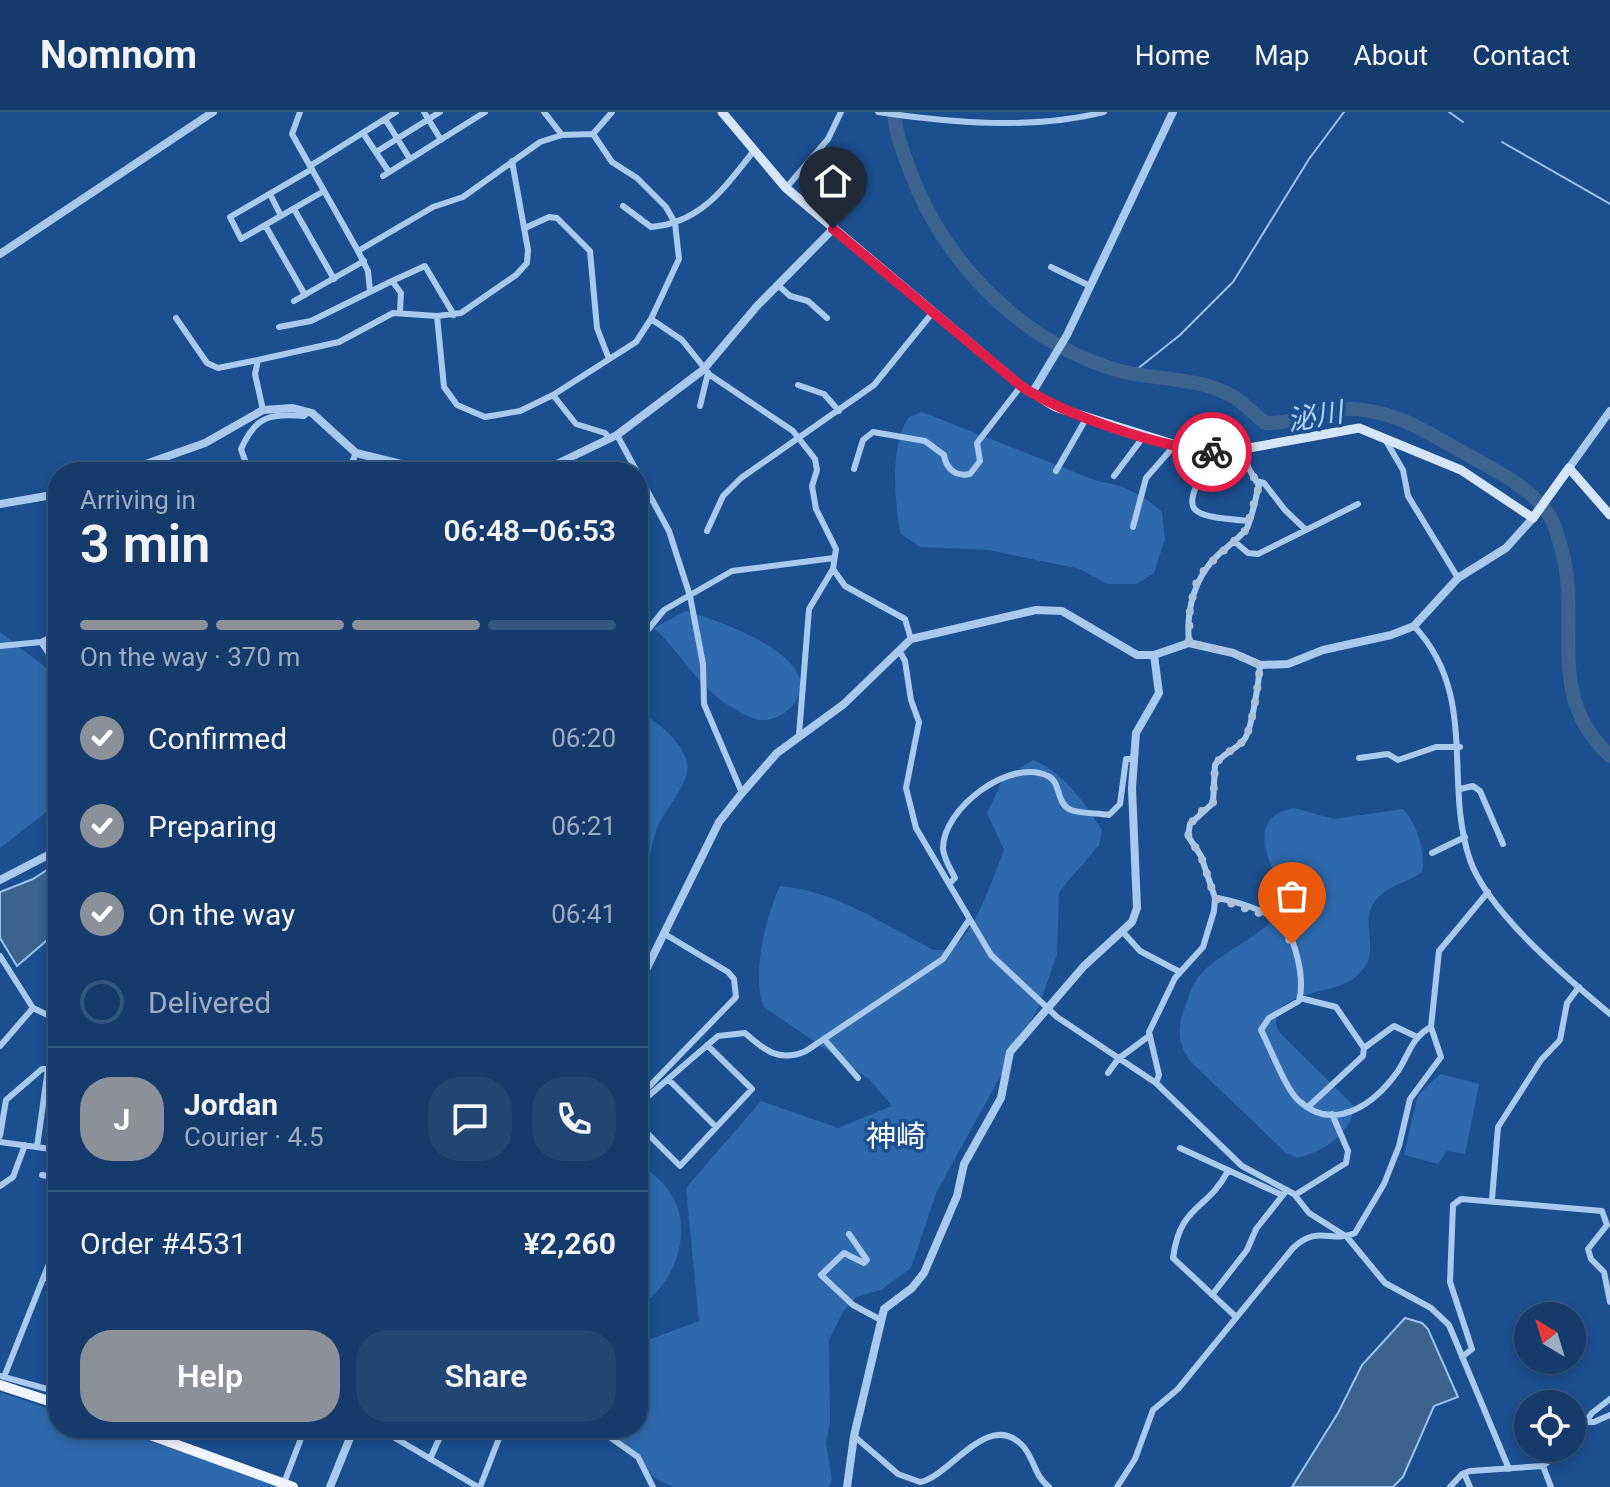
<!DOCTYPE html>
<meta charset="utf-8">
<style>
body{margin:0;font-family:Roboto,"Noto Sans JP",sans-serif;background:#214673;color:#f1f3f6;height:100vh;display:flex;flex-direction:column;font-size:30px;white-space:nowrap}
*{box-sizing:border-box;margin:0}
p{font-size:26px;color:#9dadc1}
.icon{flex:none;width:44px;height:44px;fill:none;stroke:currentColor;stroke-width:2;stroke-linecap:round;stroke-linejoin:round}
.map{position:relative;flex:1;overflow:hidden}
.details{position:absolute;left:48px;top:350px;width:600px;height:976px;display:flex;flex-direction:column;background:#143b6b;border-radius:32px;box-shadow:0 4px 12px #0003,0 0 0 2px #33557e}
.details>*{flex:none}
.needle{width:52px;rotate:322deg}
.controls{position:absolute;left:1514px;top:1190px;display:grid;gap:16px}
.controls a{display:grid;place-items:center;width:72px;height:72px;border-radius:50%;background:#143b6b;box-shadow:0 4px 12px #0003,0 0 0 2px #33557e;font-size:40px}
.pin{position:absolute;display:grid;place-items:center;width:68px;height:68px;color:#fff;margin:-82px -34px;border-radius:50% 50% 50% 0;rotate:-45deg;box-shadow:0 0 8px #0007}
.pin .icon{rotate:45deg}
.courier{position:absolute;display:grid;place-items:center;width:80px;height:80px;margin:-40px;border:6px solid #e11d48;border-radius:50%;background:#fff;color:#222;box-shadow:0 2px 10px #0007}
.headline em{font-style:normal;font-weight:600}
.headline div{display:flex;flex-direction:column-reverse}
.headline{display:flex;align-items:center;justify-content:space-between;height:136px;padding:0 32px}
h1{font-size:52px;font-weight:600;line-height:60px}
.bar{display:grid;grid-template-columns:repeat(4,1fr);gap:12px 8px;align-content:center;height:96px;padding:0 32px}
.bar i{height:10px;border-radius:6px;background:#33557e}
.bar .on{background:#8c9099}
.bar p{grid-column:span 4}
.line{display:flex;align-items:center;gap:20px;padding:0 32px;border-top:2px solid #33557e}
.line div{flex:1}
.round{display:grid;place-items:center;flex:none;width:84px;height:84px;border-radius:32px;background:#214673}
ol{padding:0 32px;list-style:none}
li{display:flex;align-items:center;gap:24px;height:88px}
li p{margin-inline-start:auto}
li .icon{padding:8px;border-radius:50%;background:#8c9099;color:#fff;stroke-width:4}
li:last-child{color:#9dadc1}
li i{width:44px;height:44px;border:4px solid #33557e;border-radius:50%}
.primary-button{display:flex;gap:16px;margin-top:auto;padding:16px 32px}
.primary-button a{flex:1;height:92px;border-radius:32px;background:#8c9099;color:#fff;font-size:32px;font-weight:600;line-height:92px;text-align:center}
.primary-button a+a{background:#214673;color:#f1f3f6}
header{display:flex;align-items:center;gap:48px;box-sizing:border-box;height:112px;padding:0 40px;background:#143b6b;border-bottom:2px solid #33557e}
header strong{font-size:38px}
nav{display:flex;gap:44px;margin-inline-start:auto;font-size:28px}
.map>svg:first-child{display:block}
.green{fill:#2e69ad}
.water{fill:#3c6290;stroke:#9cc4f0;stroke-width:2}
.lines{fill:none;stroke-linecap:round;stroke-linejoin:round}
.stream{stroke:#9cc4f0;stroke-width:2}
.river{stroke:#3c6290;stroke-width:14}
.minor{stroke:#a9c9ee;stroke-width:6}
.tertiary{stroke:#a9c9ee;stroke-width:8}
.secondary{stroke:#d6e6fa;stroke-width:9}
.primary{stroke:#f0f6ff;stroke-width:10}
.done{stroke:#afc1d8;stroke-width:8;stroke-dasharray:0 14.4}
.route{stroke:#e11d48;stroke-width:10}
.labels{text-anchor:middle;stroke-width:7;stroke-linejoin:round;paint-order:stroke}
.water-label{font-size:28px;font-style:italic;fill:#b5d3f5;stroke:#1b4f8f}
.quarter-label{font-size:30px;fill:#fff;stroke:#1b4f8f}
</style>
<header>
<strong>Nomnom</strong>
<nav><a>Home</a><a>Map</a><a>About</a><a>Contact</a></nav>
</header>
<div class="map">
<svg width="1610" height="1375" viewBox="0 0 1610 1375">
<rect width="100%" height="100%" fill="#1b4f8f"/>
<path class="green" d="M922 300 1097 369C1124 373 1142 382 1162 400L1165 427 1154 461 1137 472H1107L1080 457 988 438 920 435 901 422C894 392 890 330 909 305Z
M685 499C715 507 788 533 799 565 807 588 781 610 759 608 752 607 737 599 731 595 698 575 681 541 654 516Z
M0 520 58 565V691L0 736Z
M638 599C657 609 691 635 687 660 683 680 665 697 657 716 650 735 651 753 638 769Z
M1033 648C1062 659 1086 692 1102 718L1099 733 1059 780 1057 842 1039 894 936 1081 911 1156 881 1178 856 1185 843 1200 829 1228 830 1310 826 1331 832 1367 829 1375H673L656 1367 606 1316H638V1232L699 1209 686 1076 761 989 838 1016 892 994 869 967 764 895C751 865 766 803 780 774 836 779 884 812 933 838 940 838 946 839 952 836 975 822 994 763 1004 738L987 701 1003 667Z
M1294 696 1334 707 1403 697C1417 712 1426 740 1422 760 1407 772 1386 773 1375 789 1356 815 1390 845 1348 870 1328 882 1261 882 1279 920L1354 994C1352 1022 1323 1040 1297 1046L1286 1041 1193 952C1180 937 1176 921 1183 901 1188 888 1191 872 1201 862 1224 835 1279 821 1285 783 1272 756 1242 705 1294 696Z
M1440 962 1479 972 1465 1042 1447 1039 1438 1052 1404 1043 1418 983Z
M638 1053C701 1084 690 1161 638 1196Z
M0 1280 58 1300V1316H112L283 1375H0Z"/>
<path class="water" d="M53 754 58 755V827L52 824 17 854 0 826V780L33 767Z
M1405 1206 1422 1211 1428 1217 1458 1285 1434 1294 1403 1365 1393 1375H1292L1338 1301 1362 1253Z"/>
<g class="lines">
<path class="stream" d="M1449 0 1463 10
M1502 30 1610 92
M1131 262 1180 223 1233 170 1309 47 1344 0"/>
<path class="river" d="M894 0C895 21 903 39 910 59 943 148 1016 224 1107 255 1148 270 1200 262 1237 287 1247 294 1256 304 1265 311 1298 312 1326 295 1354 297 1399 300 1428 321 1466 342 1496 359 1529 374 1549 403 1555 411 1557 422 1560 432 1584 507 1542 582 1610 644"/>
<path class="minor" d="M300 0 292 22 310 54
M396 0 310 54 358 139 433 95 463 85 540 30 562 23 593 22 612 0
M424 0 441 28
M544 0 562 23
M878 0C950 11 1033 18 1104 0
M385 7 410 47
M363 21 389 60
M376 40 440 0
M312 57 230 105 241 127 324 79
M383 64 485 0
M786 76 828 27 841 0
M270 82 281 104
M623 94 651 115C701 111 724 76 753 40
M294 97 334 167
M265 113 305 183
M525 116 549 105 557 106 590 139 597 216 609 247
M358 139 368 159 370 179
M1051 155 1088 173
M392 169 425 154 454 203
M778 173 790 184 808 189 827 206
M294 189 364 149
M437 204 444 275 457 293 485 305 520 299 553 283 636 230 651 207 679 147 675 111 666 95 637 66 612 50 593 22
M176 206 207 251 218 256 258 248
M651 207 682 228 710 263 793 319 815 347 817 358 812 374 816 397 836 437 833 457 809 497 799 623
M279 215 311 209 392 169 401 181 400 199
M798 273 824 282 839 299
M553 283 576 312 605 321 610 327
M700 294 708 261
M263 298 255 262 258 248 339 230 393 201 437 204 461 201 516 163 527 151 528 138 512 49
M617 323 669 419 690 484 703 552 704 592 742 681
M1386 329 1403 358 1408 384 1458 466
M1211 340C1186 398 1175 403 1249 409
M854 357 863 328 873 320 925 329 944 343C946 357 956 365 970 362L980 349 977 331 1021 274
M1056 359 1087 305
M249 360 241 337C255 305 269 301 304 304L308 300
M348 360 356 341
M1114 364 1144 324
M1256 369 1264 371 1285 398 1306 418
M1133 415 1146 366 1175 333
M707 419 723 384 741 366 874 273 933 200
M1234 429 1248 441 1258 442 1358 392
M833 457 845 474 905 507 911 527
M1414 514C1479 583 1443 669 1470 748 1488 800 1568 867 1610 902
M41 530 58 555
M638 530 664 498 732 459 834 446
M1189 531C1186 498 1194 464 1220 441 1228 434 1241 425 1247 416 1253 403 1255 387 1259 374L1238 338
M0 534 41 530 58 522
M899 538 905 549 911 588 919 610 906 676 916 716 991 843 1057 905 1156 971 1242 1054 1294 1082 1309 1101 1347 1125 1385 1171 1431 1196 1449 1213 1509 1357
M1359 646 1388 642 1398 648 1436 635H1460
M1460 677 1473 674 1480 679 1503 732
M1432 741 1465 725
M949 772 955 766C951 758 944 747 943 737 942 697 1010 645 1048 664 1062 671 1055 691 1071 698 1082 702 1098 701 1109 703L1120 692 1126 647H1134
M1215 786C1232 788 1261 797 1276 807 1296 820 1305 868 1299 889L1269 906 1261 918C1270 935 1286 978 1299 989 1336 1022 1376 990 1398 959 1409 942 1412 925 1431 915
M1123 820 1140 839 1180 860
M0 844 33 896 58 908
M1300 886 1336 895 1364 936 1363 944 1309 994
M824 927 858 966
M0 934 33 896
M1364 936 1394 914 1417 925
M1108 961 1118 947 1149 924
M669 968 716 1015
M1156 971 1159 963 1149 920 1175 866 1203 835 1214 799 1215 786 1201 744 1188 724 1190 712 1213 691 1215 653C1222 642 1235 638 1244 628 1252 618 1259 567 1260 553
M638 986 736 885 734 867 728 860 663 821
M638 993 718 924 745 921C764 938 779 951 806 939L943 847 969 808
M638 1012 680 1054 752 977 707 933
M0 1024 6 988 42 957H58
M0 1030 58 1038
M37 1035 48 957
M1180 1036 1282 1083
M1228 1059C1207 1099 1180 1092 1173 1146L1235 1204
M42 1063 58 1066
M0 1074 13 1065 25 1033
M1295 1083 1346 1051 1348 1039 1332 1002
M1492 1087 1498 1015 1541 948 1560 928 1567 891 1579 875
M849 1122 867 1148 864 1151 844 1141 821 1163 853 1193 881 1208
M44 1165 58 1170
M1212 1183 1247 1138 1256 1117 1287 1078
M1462 1245 1472 1237 1450 1170 1453 1093 1461 1087 1602 1099 1607 1113 1588 1137 1591 1147 1604 1160 1610 1190
M0 1264 58 1280
M4 1265 58 1129
M52 1278 58 1263
M1586 1310H1594L1610 1303
M389 1316 390 1323 478 1375
M597 1316 638 1345 653 1375
M854 1324 898 1362 920 1370C951 1364 987 1298 1022 1333 1034 1345 1034 1364 1049 1375
M1572 1328 1592 1301 1610 1287
M430 1347 444 1316
M1543 1354 1551 1375
M1464 1361 1470 1375
M284 1371 305 1316
M480 1375 503 1316
M1117 1375 1135 1347 1153 1298 1178 1277 1293 1136C1318 1112 1331 1132 1355 1121L1384 1072 1399 1034 1410 987 1441 945 1431 915 1439 839 1488 780
M1450 1375 1462 1362 1470 1359 1543 1354 1564 1336"/>
<path class="tertiary" d="M0 142 213 0
M1032 281 1067 223 1173 0
M1569 356 1610 299
M123 360 205 331 263 298 293 296 312 301 356 341 434 360
M540 360 617 323 703 258 757 194 833 117
M0 392 58 382
M0 768 58 738
M638 874 719 710 742 681 777 641 844 592 911 527 1036 498 1062 499 1137 543H1154L1189 531 1233 541 1260 553 1288 552 1323 538 1391 523 1414 514 1458 466 1506 436 1533 406
M330 1375 354 1316
M847 1375 854 1324 884 1197 912 1176 924 1161 957 1084 964 1052 1001 986 1010 940 1084 854 1132 810 1137 796 1132 676 1136 621 1159 581 1154 543"/>
<path class="secondary" d="M722 0 786 76 1021 274 1055 295 1192 338H1238L1359 316 1461 358 1533 406 1569 356 1610 403"/>
<path class="primary" d="M0 1273 58 1292
M131 1316 293 1375"/>
</g>
<g class="lines">
<path class="done" d="M1212 340 1238 338 1259 374 1246 418 1206 455 1196 472 1190 495 1189 531 1233 541 1260 553C1259 567 1252 618 1244 628 1235 638 1222 642 1215 653L1213 691 1194 705 1188 724 1201 744 1215 786 1277 807 1292 832"/>
<path class="route" d="M833 117 1021 274C1066 304 1158 334 1212 340"/>
</g>
<g class="labels">
<g class="water-label">
<text transform="translate(1315 304) rotate(-10)" y="10">泌川</text>
</g>
<g class="quarter-label">
<text x="896" y="1035">神崎</text>
</g>
</g>
</svg>
<div class="controls">
<a><svg class="needle" viewBox="-14 -14 28 28"><path d="M0-13l5 13h-10z" fill="#e53935"/><path d="M0 13l5-13h-10z" fill="#9dadc1"/></svg></a>
<a><svg class="icon" aria-label="locate" viewBox="0 0 24 24"><circle cx="12" cy="12" r="6"/><path d="M12 2v4M12 18v4M2 12h4M18 12h4"/></svg></a>
</div>
<div class="pin" style="left:1292px;top:832px;background:#ea580c"><svg class="icon" aria-label="bag" viewBox="0 0 24 24"><path d="M5 8h14l-1 12H6zM9 8a3 3 0 0 1 6 0"/></svg></div>
<div class="pin" style="left:833px;top:117px;background:#1f2937"><svg class="icon" aria-label="home" viewBox="0 0 24 24"><path d="M3 11l9-7 9 7M6 9v11h12V9"/></svg></div>
<div class="courier" style="left:1212px;top:340px"><svg class="icon" aria-label="bike" viewBox="0 0 24 24"><circle cx="6" cy="16" r="4"/><circle cx="18" cy="16" r="4"/><path d="M6 16l4-8h5l3 8M10 8l3 8H6M13 5h3"/></svg></div>
<section class="details">
<div class="headline"><div><h1>3 min</h1><p>Arriving in</p></div><em>06:48–06:53</em></div>
<div class="bar"><i class="on"></i><i class="on"></i><i class="on"></i><i></i><p>On the way · 370 m</p></div>
<ol>
<li><svg class="icon" aria-label="check" viewBox="0 0 24 24"><path d="M5 12l5 5 9-10"/></svg>Confirmed<p>06:20</p></li>
<li><svg class="icon" aria-label="check" viewBox="0 0 24 24"><path d="M5 12l5 5 9-10"/></svg>Preparing<p>06:21</p></li>
<li><svg class="icon" aria-label="check" viewBox="0 0 24 24"><path d="M5 12l5 5 9-10"/></svg>On the way<p>06:41</p></li>
<li><i></i>Delivered</li>
</ol>
<div class="line" style="height:144px"><b class="round" style="background:#8c9099;color:#fff">J</b><div><b>Jordan</b><p>Courier · 4.5</p></div><a class="round"><svg class="icon" aria-label="chat" viewBox="0 0 24 24"><path d="M4 5h16v11H9l-5 4z"/></svg></a><a class="round"><svg class="icon" aria-label="phone" viewBox="0 0 24 24"><path d="M5 4h4l2 5-3 2q2 4 5 5l2-3 5 2v4C11 20 4 13 5 4z"/></svg></a></div>
<div class="line" style="height:104px"><div>Order #4531</div><b>¥2,260</b></div>
<div class="primary-button"><a>Help</a><a>Share</a></div>
</section>
</div>
